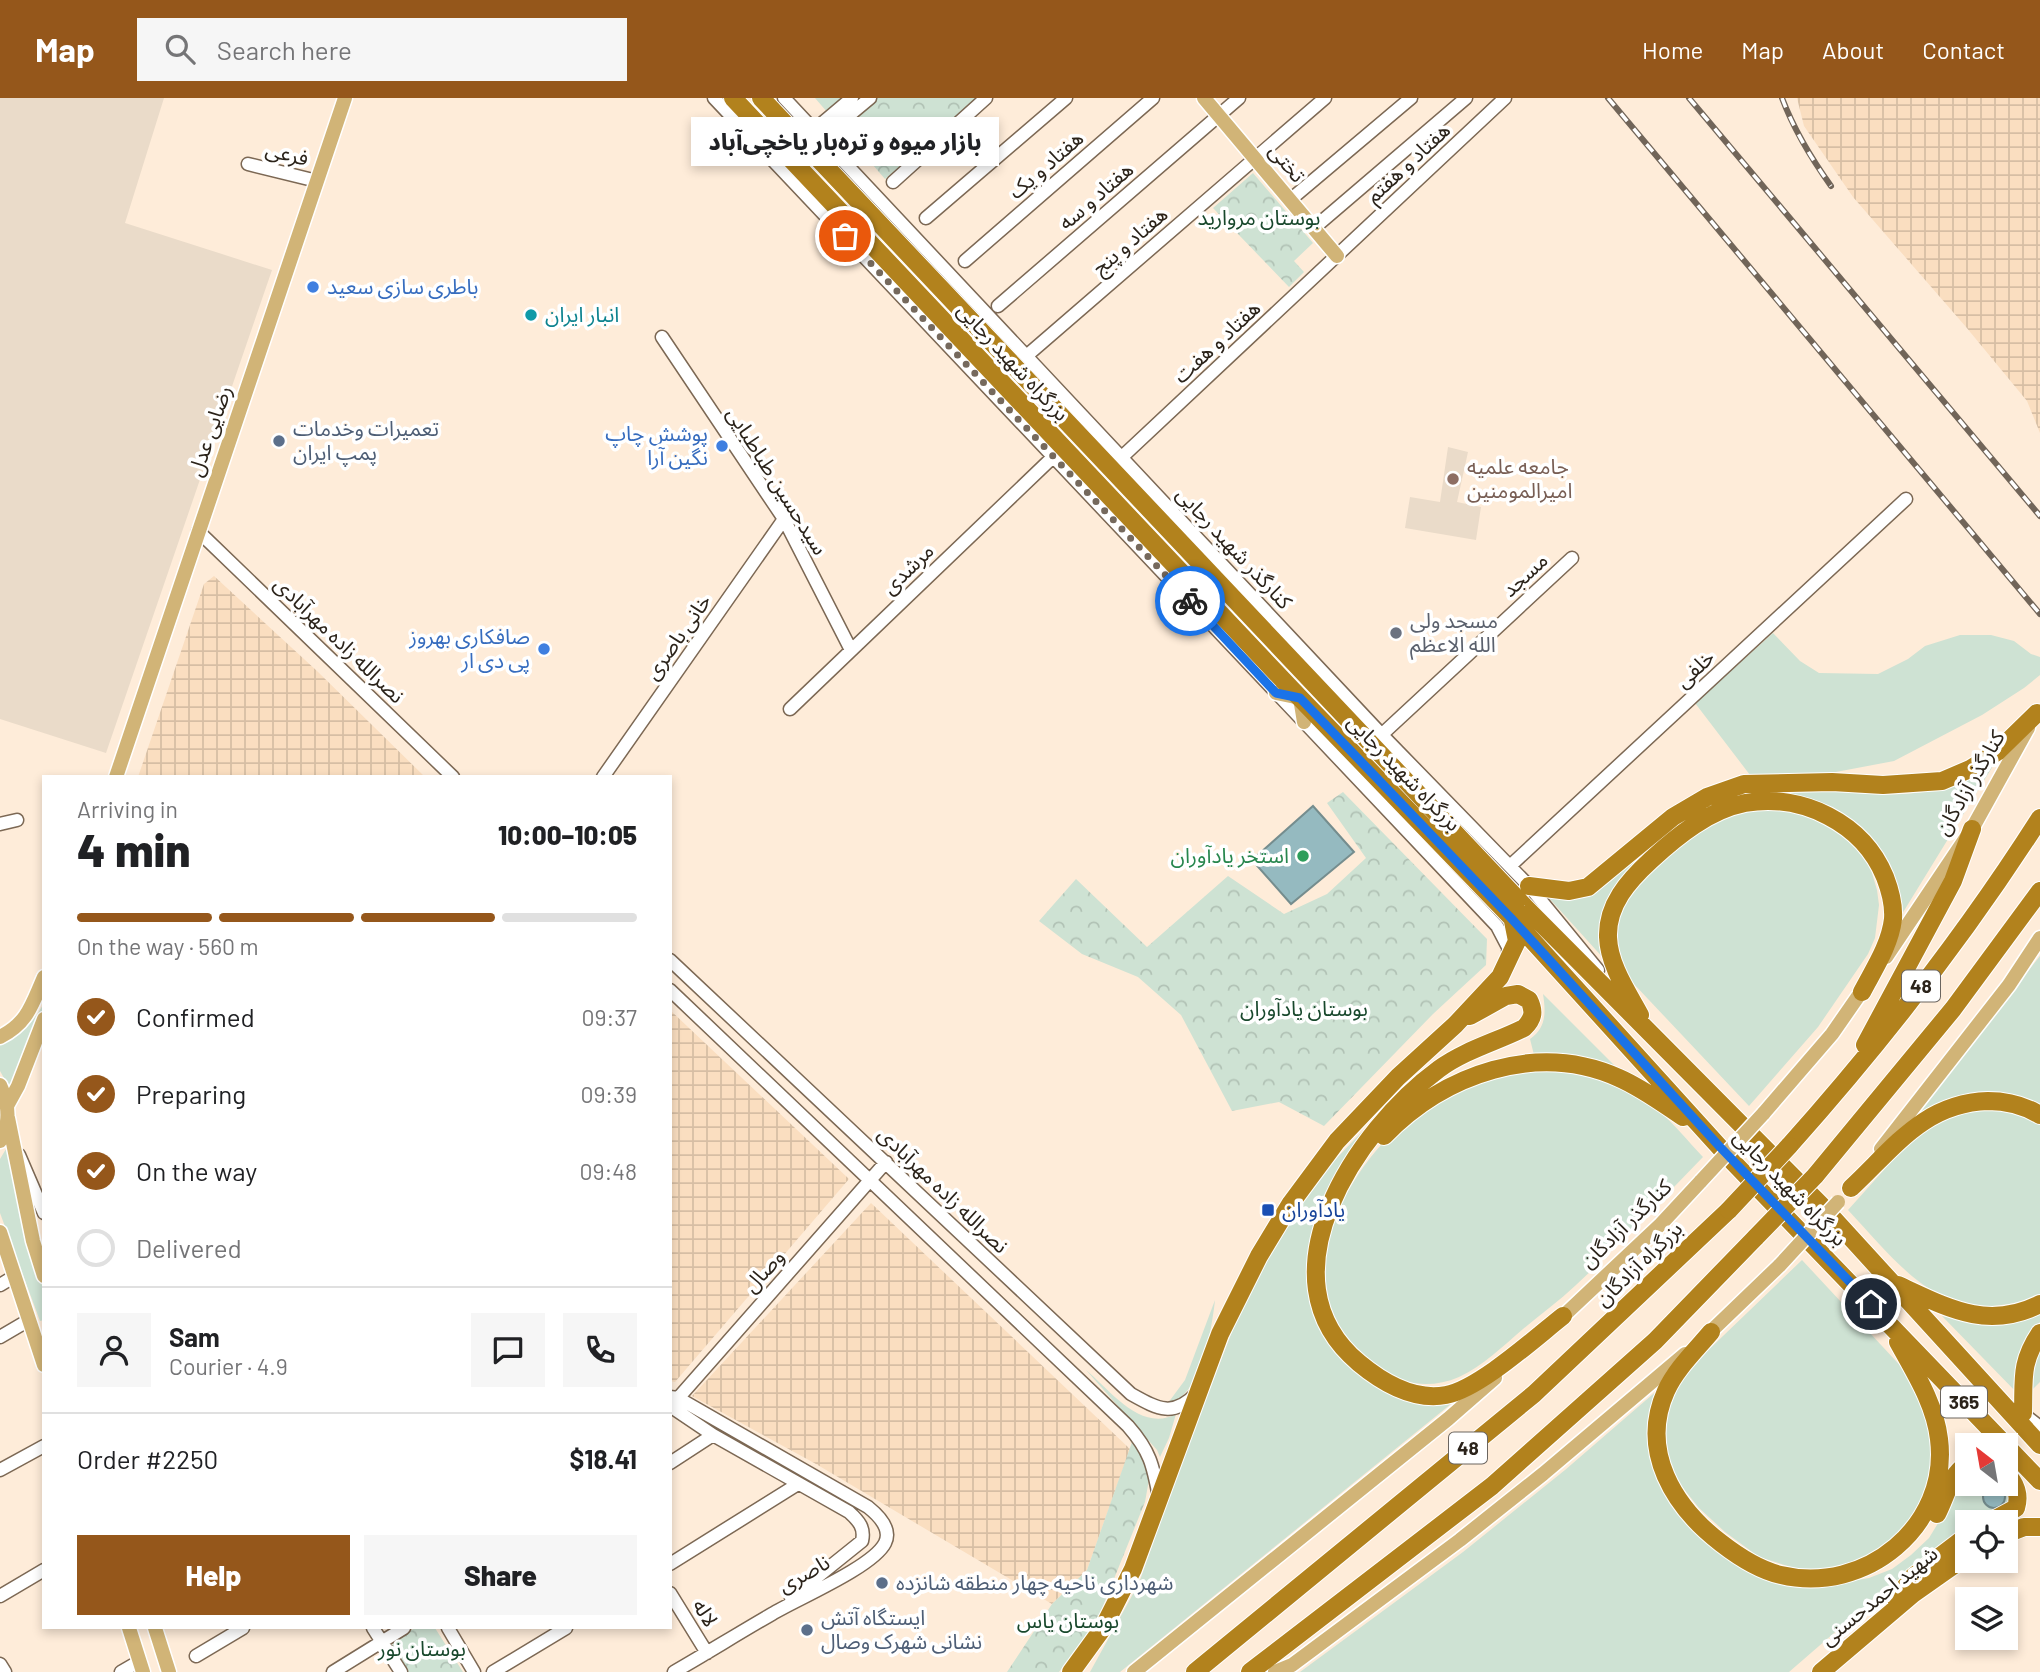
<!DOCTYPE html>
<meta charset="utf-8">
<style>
body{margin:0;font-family:Barlow,"Noto Sans Arabic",sans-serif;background:#f6f6f6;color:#202124;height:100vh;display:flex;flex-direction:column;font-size:26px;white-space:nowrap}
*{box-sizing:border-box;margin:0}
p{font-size:23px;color:#757577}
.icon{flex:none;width:38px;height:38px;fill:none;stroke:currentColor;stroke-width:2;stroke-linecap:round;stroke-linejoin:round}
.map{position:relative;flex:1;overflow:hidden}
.side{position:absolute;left:42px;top:677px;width:630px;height:854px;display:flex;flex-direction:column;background:#fff;border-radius:0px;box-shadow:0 4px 10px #0003}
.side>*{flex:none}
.needle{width:46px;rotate:329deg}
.buttons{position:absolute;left:1955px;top:1335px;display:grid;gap:14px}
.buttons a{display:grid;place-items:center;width:63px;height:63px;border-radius:0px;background:#fff;box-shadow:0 4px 10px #0003;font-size:35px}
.pin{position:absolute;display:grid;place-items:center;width:60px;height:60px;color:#fff;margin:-30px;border:4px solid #fff;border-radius:50%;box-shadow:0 2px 7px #0007}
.courier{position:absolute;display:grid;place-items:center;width:70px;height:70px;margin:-35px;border:5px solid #1a73e8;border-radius:50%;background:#fff;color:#222;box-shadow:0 2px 9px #0007}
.bubble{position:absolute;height:49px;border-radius:0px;background:#fff;box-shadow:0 4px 10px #0003;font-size:23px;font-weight:800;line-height:49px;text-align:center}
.summary em{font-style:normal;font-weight:800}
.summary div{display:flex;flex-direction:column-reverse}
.summary{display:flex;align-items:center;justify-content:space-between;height:119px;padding:0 35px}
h1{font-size:46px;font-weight:800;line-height:52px}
.bar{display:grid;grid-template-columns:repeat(4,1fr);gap:10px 7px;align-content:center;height:84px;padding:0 35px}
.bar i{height:9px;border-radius:5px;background:#e0e0e0}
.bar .current{background:#95571b}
.bar p{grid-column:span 4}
.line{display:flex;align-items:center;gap:18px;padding:0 35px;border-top:2px solid #e0e0e0}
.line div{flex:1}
.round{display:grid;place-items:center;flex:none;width:74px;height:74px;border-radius:0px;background:#f6f6f6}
ol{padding:0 35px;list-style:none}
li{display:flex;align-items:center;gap:21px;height:77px}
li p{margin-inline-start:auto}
li .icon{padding:7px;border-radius:50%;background:#95571b;color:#fff;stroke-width:4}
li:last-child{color:#757577}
li i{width:38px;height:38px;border:4px solid #e0e0e0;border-radius:50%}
.primary-button{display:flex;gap:14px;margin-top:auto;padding:14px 35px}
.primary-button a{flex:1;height:80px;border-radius:0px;background:#95571b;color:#fff;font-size:28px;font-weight:800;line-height:80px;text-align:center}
.primary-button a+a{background:#f6f6f6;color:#202124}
header{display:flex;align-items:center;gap:42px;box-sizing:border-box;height:98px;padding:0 35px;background:#95571b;color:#fff}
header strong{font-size:33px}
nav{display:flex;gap:38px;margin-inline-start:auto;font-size:24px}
.search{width:490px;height:63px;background:#f6f6f6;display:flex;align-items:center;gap:18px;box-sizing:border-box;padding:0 24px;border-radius:0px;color:#757577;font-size:26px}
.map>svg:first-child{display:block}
.industrial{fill:url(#industrial-grid)}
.education{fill:#eadbc9}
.green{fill:#cee2d3}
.park{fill:url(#park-crowns)}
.water{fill:#95bac0;stroke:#758d8e;stroke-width:2}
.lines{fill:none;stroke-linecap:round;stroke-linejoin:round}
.minor-casing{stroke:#7c6854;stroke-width:15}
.major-casing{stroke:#fff;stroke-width:17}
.highway-casing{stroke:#fff;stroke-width:20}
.minor{stroke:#fff;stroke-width:12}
.major{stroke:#d1b477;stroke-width:14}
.highway{stroke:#b2821d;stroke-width:18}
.rail-casing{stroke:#716559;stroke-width:6}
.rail{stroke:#fff;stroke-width:3.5;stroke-dasharray:10;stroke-linecap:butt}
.major-bridge-casing{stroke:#fff;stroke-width:17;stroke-linecap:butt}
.highway-bridge-casing{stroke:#fff;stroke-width:20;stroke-linecap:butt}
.major-bridge{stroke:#d1b477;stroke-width:14}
.highway-bridge{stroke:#b2821d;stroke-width:18}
.done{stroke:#75695d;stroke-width:7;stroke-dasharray:0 12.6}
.route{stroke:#1a73e8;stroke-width:9}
.shop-dot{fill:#3f7fe0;stroke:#fff;stroke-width:2.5}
.culture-dot{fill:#0f9aa8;stroke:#fff;stroke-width:2.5}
.service-dot{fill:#5c6f8a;stroke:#fff;stroke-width:2.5}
.education-dot{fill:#8d6e63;stroke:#fff;stroke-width:2.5}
.worship-dot{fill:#6b7280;stroke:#fff;stroke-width:2.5}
.leisure-dot{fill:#2e9e5b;stroke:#fff;stroke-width:2.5}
.transit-dot{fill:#1a4fb4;stroke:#fff;stroke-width:2.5}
.labels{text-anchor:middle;stroke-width:7;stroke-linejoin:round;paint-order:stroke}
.shield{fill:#fff;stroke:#6b655f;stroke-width:2}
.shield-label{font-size:19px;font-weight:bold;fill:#2b231a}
.street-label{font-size:21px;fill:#2b231a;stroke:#fff}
.park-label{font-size:21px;fill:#18482c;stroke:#fff}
.shop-label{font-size:21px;fill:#366cbe;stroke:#fff;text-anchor:end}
.culture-label{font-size:21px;fill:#0d838f;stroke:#fff;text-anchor:start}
.service-label{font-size:21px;fill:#4e5e75;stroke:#fff;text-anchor:start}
.education-label{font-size:21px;fill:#785e54;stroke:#fff;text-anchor:start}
.worship-label{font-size:21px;fill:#5b616d;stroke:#fff;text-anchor:start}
.leisure-label{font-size:21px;fill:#27864d;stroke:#fff;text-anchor:end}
.transit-label{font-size:21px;fill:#164399;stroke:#fff;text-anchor:start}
</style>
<header>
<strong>Map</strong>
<div class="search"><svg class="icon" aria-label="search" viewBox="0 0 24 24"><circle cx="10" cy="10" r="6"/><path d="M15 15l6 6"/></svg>Search here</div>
<nav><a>Home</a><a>Map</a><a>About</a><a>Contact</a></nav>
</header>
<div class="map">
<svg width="2040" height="1574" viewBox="0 0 2040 1574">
<defs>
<pattern id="industrial-grid" width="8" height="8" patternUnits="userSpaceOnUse" patternTransform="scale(1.75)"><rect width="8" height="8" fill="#fadec0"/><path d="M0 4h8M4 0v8" fill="none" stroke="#d6bea4"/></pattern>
<pattern id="park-crowns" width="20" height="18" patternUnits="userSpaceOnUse" patternTransform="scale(1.75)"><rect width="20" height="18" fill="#cee2d3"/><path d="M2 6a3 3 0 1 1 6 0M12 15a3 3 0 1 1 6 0" fill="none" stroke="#b1c2b5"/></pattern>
</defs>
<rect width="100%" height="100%" fill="#feecd9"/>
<path class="industrial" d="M1797 0H2040V335L2027 303 1966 229 1853 99 1804 28Z
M214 478 317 573 425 679H138L204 486Z
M670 912 849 1081 675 1284 670 1283Z
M871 1105 1130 1351 1087 1472 1052 1506 816 1366 692 1298Z"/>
<path class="education" d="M0 0H164L125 125 272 172 106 655 0 621Z
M1448 349 1468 354 1457 404 1481 409 1476 442 1405 430 1410 399 1440 404Z"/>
<path class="green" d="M1773 535 1800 563 1819 575 1878 576 1908 561 1925 548 1960 537H1991L2014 543 2031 556 2040 559V577L2024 590 1982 617 1894 663 1820 677H1750L1695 605Z
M1996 663 1902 816 1899 796 1870 742 1751 698 1630 774 1605 862 1548 799C1562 797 1582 798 1596 793 1608 788 1619 774 1629 766 1657 741 1685 715 1720 701 1781 677 1858 704 1923 694 1949 690 1973 676 1996 663Z
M1767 710 1811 717 1850 739 1869 765 1877 792 1879 807 1875 840 1868 856 1818 929 1749 1008 1632 884C1623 871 1614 852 1614 835 1614 798 1681 741 1711 726 1729 717 1748 713 1767 710Z
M2040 858V1010L1967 998 1888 1050Z
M1543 896 1617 970 1534 957 1530 941C1546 930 1546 915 1543 896Z
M44 905 41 919 22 957 10 991 0 973V945C22 932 32 927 44 905Z
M1542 971C1582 977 1626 983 1658 1012 1674 1026 1688 1043 1703 1059 1661 1102 1620 1146 1576 1187 1559 1203 1540 1217 1523 1231 1503 1248 1483 1268 1459 1279 1386 1311 1313 1228 1325 1158 1333 1105 1373 1044 1418 1015 1429 1008 1440 1003 1451 997 1460 992 1469 985 1479 982 1498 975 1522 974 1542 971Z
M1398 996C1381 1019 1365 1043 1348 1066 1337 1083 1325 1098 1317 1117 1296 1168 1310 1245 1360 1276 1371 1282 1384 1286 1395 1291 1416 1300 1428 1305 1451 1306L1120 1574H1090L1139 1485 1179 1371 1245 1200 1263 1166 1304 1102 1332 1065Z
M1988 1011 2011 1013 2040 1027V1197C1945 1233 1906 1174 1848 1112L1917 1035 1966 1012Z
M9 1046 24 1125 44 1194V1222L40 1223 0 1115V1061Z
M1802 1162 1909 1277 1931 1329 1933 1364 1919 1410 1891 1445 1872 1457 1848 1468 1804 1473 1759 1459 1725 1434 1699 1410 1679 1385 1668 1360 1664 1328 1674 1293 1698 1262Z
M1215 1202C1212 1230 1201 1300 1168 1305L1185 1282Z
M2040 1213V1224L2036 1228 2021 1299 1942 1218 1973 1224Z
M2040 1246V1284L2032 1292 2030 1273Z
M1086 1272C1110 1292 1141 1335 1176 1316L1169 1340 1160 1359 1157 1352Z
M1660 1290 1649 1323 1685 1419 1810 1488 1829 1487 1869 1480 1892 1471 1911 1457 1929 1440 1943 1417 1958 1383 1967 1376V1386H2005L2009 1390V1406C1997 1419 1984 1424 1967 1424V1432L1879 1496 1789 1574H1300L1463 1454 1565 1372Z"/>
<path class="park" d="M815 0H979L885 81Z
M1253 75 1313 145 1294 163 1304 174 1289 189 1213 110Z
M1343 694 1487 841 1486 867 1433 916 1324 1028 1279 1004 1232 1013 1181 917 1138 879 1082 856 1039 823 1076 781 1147 849 1228 778 1284 816 1327 796 1366 760 1327 705Z
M1132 1344 1140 1351 1150 1376 1145 1404 1101 1513 1085 1540 1059 1574H1007L1052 1506 1087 1472Z
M415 1530H435L463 1574H407L391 1544Z"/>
<path class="water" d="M1313 708 1354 754 1291 806 1252 762Z
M1983 1399a11 11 0 1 1 22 0a11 11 0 1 1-22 0Z"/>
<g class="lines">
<defs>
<path id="minor" d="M714 0 1497 828 1508 849 1509 862
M784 0 1382 637 1529 788 1598 872
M814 32 852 0
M822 40 870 0
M248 66 317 83
M893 84 986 0
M1290 102 1411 0
M926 120 1066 0
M1314 130 1466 0
M965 163 1153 0
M998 208 1239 0
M662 239 784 421 851 552
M1031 254 1325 0
M1123 358 1505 0
M198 433 453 679
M790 611 1053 359
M1377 641 1572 460
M603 679 784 421
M0 726 17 722
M1510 768 1906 401
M670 862 1131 1296C1158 1311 1173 1320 1197 1295
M670 892 1128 1328C1150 1353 1153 1367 1159 1399
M19 1057 44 1115
M0 1187 15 1178
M0 1239 29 1222
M670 1299 678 1300 868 1409C878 1417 892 1431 885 1445 873 1469 797 1501 772 1516 739 1535 707 1555 674 1574
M673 1306 886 1064
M670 1308 713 1337 849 1414C859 1423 865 1430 862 1443L791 1500
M2018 1312 2040 1329
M670 1365 713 1337
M0 1372 44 1348
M670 1466 798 1386
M670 1495 707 1555
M0 1498 44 1472
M373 1530 401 1574
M448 1530 474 1574
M196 1558 243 1530
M0 1566 5 1574
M121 1574 140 1563
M333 1574 404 1530
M493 1574 566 1530"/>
<path id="major" d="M1204 0 1337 158
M1276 595 1300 600 1304 624
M116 679 345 0
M1886 859 1972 731 2028 630
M0 939C28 925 32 906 44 879
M0 987C9 1006 11 1025 0 1043
M7 1008 18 988 44 921
M1763 1016 1832 936 1866 887
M8 1020 33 1143 44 1178
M1881 1051 2009 887 2040 840
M0 1134 44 1267
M1557 1224 1661 1126 1701 1083
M1703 1241 1780 1167
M129 1530 143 1574
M155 1530 169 1574
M1134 1574 1448 1321 1495 1280
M1275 1574 1292 1567 1460 1442 1543 1376 1685 1256"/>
<path id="highway" d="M733 0 1300 600 1512 820 1733 1064 2040 1383
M761 0 1524 808 1821 1107 2040 1347
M1529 788 1569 793 1588 789 1673 719 1707 699 1744 686 1832 684 1883 687 1942 683 1970 671 1997 654 2037 615
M1640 917C1627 893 1609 867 1608 839 1607 807 1628 783 1651 762 1677 738 1709 712 1745 705 1802 695 1863 725 1885 779 1890 792 1894 807 1893 821 1890 847 1874 871 1862 894
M1470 918 1506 898 1518 896 1529 902C1535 914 1533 921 1524 930 1496 944 1465 952 1439 971 1357 1031 1257 1180 1359 1265 1383 1285 1413 1303 1446 1297 1479 1291 1535 1240 1563 1218
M1865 947 1953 783 1972 731
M1384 1038C1444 976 1537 943 1619 980 1642 990 1662 1005 1683 1019
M1789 1048C1881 945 1966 836 2040 720
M1815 1078 1953 911 2040 793
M1851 1090C1894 1050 1924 1005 1988 1003 2006 1003 2025 1008 2040 1017
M1898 1187C1946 1209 1987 1233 2040 1206
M1711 1234C1695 1253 1676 1271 1666 1293 1639 1353 1674 1409 1721 1445 1739 1459 1759 1472 1781 1477 1865 1497 1950 1428 1939 1341 1935 1306 1915 1275 1898 1244
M2023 1315C2024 1281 2020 1265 2040 1235
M1937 1416C1947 1397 1949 1378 1967 1366
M1990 1424 2016 1410C2020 1397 2016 1385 2006 1376
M2006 1436 2024 1429H2040
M1896 1501 1913 1479 1967 1438
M1071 1574 1103 1530 1133 1471 1220 1236 1259 1158 1291 1105 1337 1043 1398 979 1455 927 1500 879 1517 843 1513 823
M1195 1574 1534 1296 1729 1112
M1250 1574 1492 1388 1655 1243 1756 1139
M1821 1574 1913 1496 1967 1458"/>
</defs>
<use href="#minor" class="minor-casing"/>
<use href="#major" class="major-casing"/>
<use href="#highway" class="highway-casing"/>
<use href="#minor" class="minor"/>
<use href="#major" class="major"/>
<use href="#highway" class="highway"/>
<defs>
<path id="rail" d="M1608 0 2040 516
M1689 0 2040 418
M1782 0C1794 32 1811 60 1831 88"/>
</defs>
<use href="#rail" class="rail-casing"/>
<use href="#rail" class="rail"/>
<defs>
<path id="major-bridge" d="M1701 1083 1763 1016
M1780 1167 1838 1104"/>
<path id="highway-bridge" d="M1729 1112 1789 1048
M1756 1139 1815 1078"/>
</defs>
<use href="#major-bridge" class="major-bridge-casing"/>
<use href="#highway-bridge" class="highway-bridge-casing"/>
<use href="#major-bridge" class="major-bridge"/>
<use href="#highway-bridge" class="highway-bridge"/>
</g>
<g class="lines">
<path class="done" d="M845 138 1190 503"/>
<path class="route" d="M1190 503 1276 595 1300 600 1511 820 1720 1049 1871 1206"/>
</g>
<g class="shop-dot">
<circle cx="313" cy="189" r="7"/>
<circle cx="722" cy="348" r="7"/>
<circle cx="544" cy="551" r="7"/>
</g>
<circle class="culture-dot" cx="531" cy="217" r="7"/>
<g class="service-dot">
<circle cx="279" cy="343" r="7"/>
<circle cx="882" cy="1485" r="7"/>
<circle cx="807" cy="1532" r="7"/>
</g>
<circle class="education-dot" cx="1453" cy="381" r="7"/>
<circle class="worship-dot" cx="1396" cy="535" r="7"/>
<circle class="leisure-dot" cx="1303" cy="758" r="7"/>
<rect class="transit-dot" x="1261" y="1105" width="14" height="14" rx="3.5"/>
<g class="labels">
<g class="shield">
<rect x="1902" y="872.5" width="38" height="31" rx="5"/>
<rect x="1941" y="1288.5" width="46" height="31" rx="5"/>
<rect x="1449" y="1334.5" width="38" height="31" rx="5"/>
</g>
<g class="shield-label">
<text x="1921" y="895">48</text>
<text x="1964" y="1311">365</text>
<text x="1468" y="1357">48</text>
</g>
<g class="street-label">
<text transform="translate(287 56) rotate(14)" y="7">فرعی</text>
<text transform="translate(1287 65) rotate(50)" y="7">تختی</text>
<text transform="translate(1408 65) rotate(-43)" y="7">هفتاد و هفتم</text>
<text transform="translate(1046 67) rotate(-41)" y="7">هفتاد و یک</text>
<text transform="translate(1096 98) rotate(-41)" y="7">هفتاد و سه</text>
<text transform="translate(1130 143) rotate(-41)" y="7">هفتاد و پنج</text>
<text transform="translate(1217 244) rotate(-43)" y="7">هفتاد و هفت</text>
<text transform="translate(1013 264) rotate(47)" y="7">بزرگراه شهید رجایی</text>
<text transform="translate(210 333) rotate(-71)" y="7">رضایی عدل</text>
<text transform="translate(777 383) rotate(58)" y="7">سیدحسین طباطبایی</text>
<text transform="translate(1234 450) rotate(47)" y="7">کنارگذر شهید رجایی</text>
<text transform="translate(908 471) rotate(-44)" y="7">مرشدی</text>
<text transform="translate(1525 477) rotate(-43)" y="7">مسجد</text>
<text transform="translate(678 539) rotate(-55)" y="7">خانی باصری</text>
<text transform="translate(339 542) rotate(44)" y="7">نصرالله زاده مهرآبادی</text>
<text transform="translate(1695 571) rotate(-43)" y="7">خلفی</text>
<text transform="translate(1404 675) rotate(46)" y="7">بزرگراه شهید رجایی</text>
<text transform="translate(1970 685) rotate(-60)" y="7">کنارگذر آزادگان</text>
<text transform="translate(1790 1090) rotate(46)" y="7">بزرگراه شهید رجایی</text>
<text transform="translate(943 1092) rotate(44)" y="7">نصرالله زاده مهرآبادی</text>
<text transform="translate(1626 1126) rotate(-44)" y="7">کنارگذر آزادگان</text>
<text transform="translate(1639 1166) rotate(-44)" y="7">بزرگراه آزادگان</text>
<text transform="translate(764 1173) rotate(-48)" y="7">وصال</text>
<text transform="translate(804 1476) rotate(-29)" y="7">ناصری</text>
<text transform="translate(1879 1498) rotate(-39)" y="7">شهید احمدحسنی</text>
<text transform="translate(705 1515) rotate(58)" y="7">لاله</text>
</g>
<g class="park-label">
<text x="1259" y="127">بوستان مروارید</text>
<text x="1304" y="918">بوستان یادآوران</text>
<text x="1068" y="1530">بوستان یاس</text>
<text x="422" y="1558">بوستان نور</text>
</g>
<g class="shop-label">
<text x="327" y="196" text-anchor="start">باطری سازی سعید</text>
<text x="708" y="343">پوشش چاپ<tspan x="708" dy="24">نگین آرا</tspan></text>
<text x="530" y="546">صافکاری بهروز<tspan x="530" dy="24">پی دی ار</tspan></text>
</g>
<g class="culture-label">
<text x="545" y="224">انبار ایران</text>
</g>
<g class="service-label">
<text x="293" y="338">تعمیرات وخدمات<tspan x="293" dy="24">پمپ ایران</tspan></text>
<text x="896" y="1492">شهرداری ناحیه چهار منطقه شانزده</text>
<text x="821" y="1527">ایستگاه آتش<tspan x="821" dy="24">نشانی شهرک وصال</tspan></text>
</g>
<g class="education-label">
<text x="1467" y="376">جامعه علمیه<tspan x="1467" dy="24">امیرالمومنین</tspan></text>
</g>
<g class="worship-label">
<text x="1410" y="530">مسجد ولی<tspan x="1410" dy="24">الله الاعظم</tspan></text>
</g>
<g class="leisure-label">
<text x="1289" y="765">استخر یادآوران</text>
</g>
<g class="transit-label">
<text x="1282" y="1119">یادآوران</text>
</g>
</g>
</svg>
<div class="buttons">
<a><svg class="needle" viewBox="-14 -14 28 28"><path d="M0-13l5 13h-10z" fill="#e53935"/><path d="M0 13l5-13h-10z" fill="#757577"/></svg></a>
<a><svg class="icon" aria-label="locate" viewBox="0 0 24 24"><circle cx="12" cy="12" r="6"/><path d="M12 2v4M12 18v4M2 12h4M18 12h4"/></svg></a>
<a><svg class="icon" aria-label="layers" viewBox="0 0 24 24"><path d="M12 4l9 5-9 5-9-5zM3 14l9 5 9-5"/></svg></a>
</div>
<div class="pin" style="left:845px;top:138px;background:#ea580c"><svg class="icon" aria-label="bag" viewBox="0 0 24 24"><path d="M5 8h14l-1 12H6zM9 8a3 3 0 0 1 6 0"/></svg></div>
<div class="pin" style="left:1871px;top:1206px;background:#1f2937"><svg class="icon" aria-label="home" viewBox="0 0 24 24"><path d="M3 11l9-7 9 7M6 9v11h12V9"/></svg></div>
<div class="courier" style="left:1190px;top:503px"><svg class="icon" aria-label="bike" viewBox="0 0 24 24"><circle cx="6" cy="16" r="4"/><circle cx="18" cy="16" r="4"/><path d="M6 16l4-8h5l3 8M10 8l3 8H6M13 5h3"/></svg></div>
<div class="bubble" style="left:691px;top:19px;width:308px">بازار میوه و تره‌بار یاخچی‌آباد</div>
<section class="side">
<div class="summary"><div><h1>4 min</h1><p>Arriving in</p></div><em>10:00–10:05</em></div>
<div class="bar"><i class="current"></i><i class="current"></i><i class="current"></i><i></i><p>On the way · 560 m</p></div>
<ol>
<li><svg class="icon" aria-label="check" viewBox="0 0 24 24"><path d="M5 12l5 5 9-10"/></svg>Confirmed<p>09:37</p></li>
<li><svg class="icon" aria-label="check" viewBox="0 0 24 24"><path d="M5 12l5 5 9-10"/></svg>Preparing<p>09:39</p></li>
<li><svg class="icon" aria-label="check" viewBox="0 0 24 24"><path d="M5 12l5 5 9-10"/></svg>On the way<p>09:48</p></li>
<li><i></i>Delivered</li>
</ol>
<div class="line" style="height:126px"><a class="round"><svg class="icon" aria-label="person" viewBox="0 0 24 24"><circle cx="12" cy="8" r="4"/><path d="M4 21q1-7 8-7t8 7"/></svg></a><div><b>Sam</b><p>Courier · 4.9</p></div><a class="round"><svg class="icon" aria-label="chat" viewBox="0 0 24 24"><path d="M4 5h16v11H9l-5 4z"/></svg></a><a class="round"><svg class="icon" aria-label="phone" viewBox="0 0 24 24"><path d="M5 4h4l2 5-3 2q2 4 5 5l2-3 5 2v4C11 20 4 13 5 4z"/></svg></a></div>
<div class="line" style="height:91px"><div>Order #2250</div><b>$18.41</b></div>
<div class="primary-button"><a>Help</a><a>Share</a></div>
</section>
</div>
